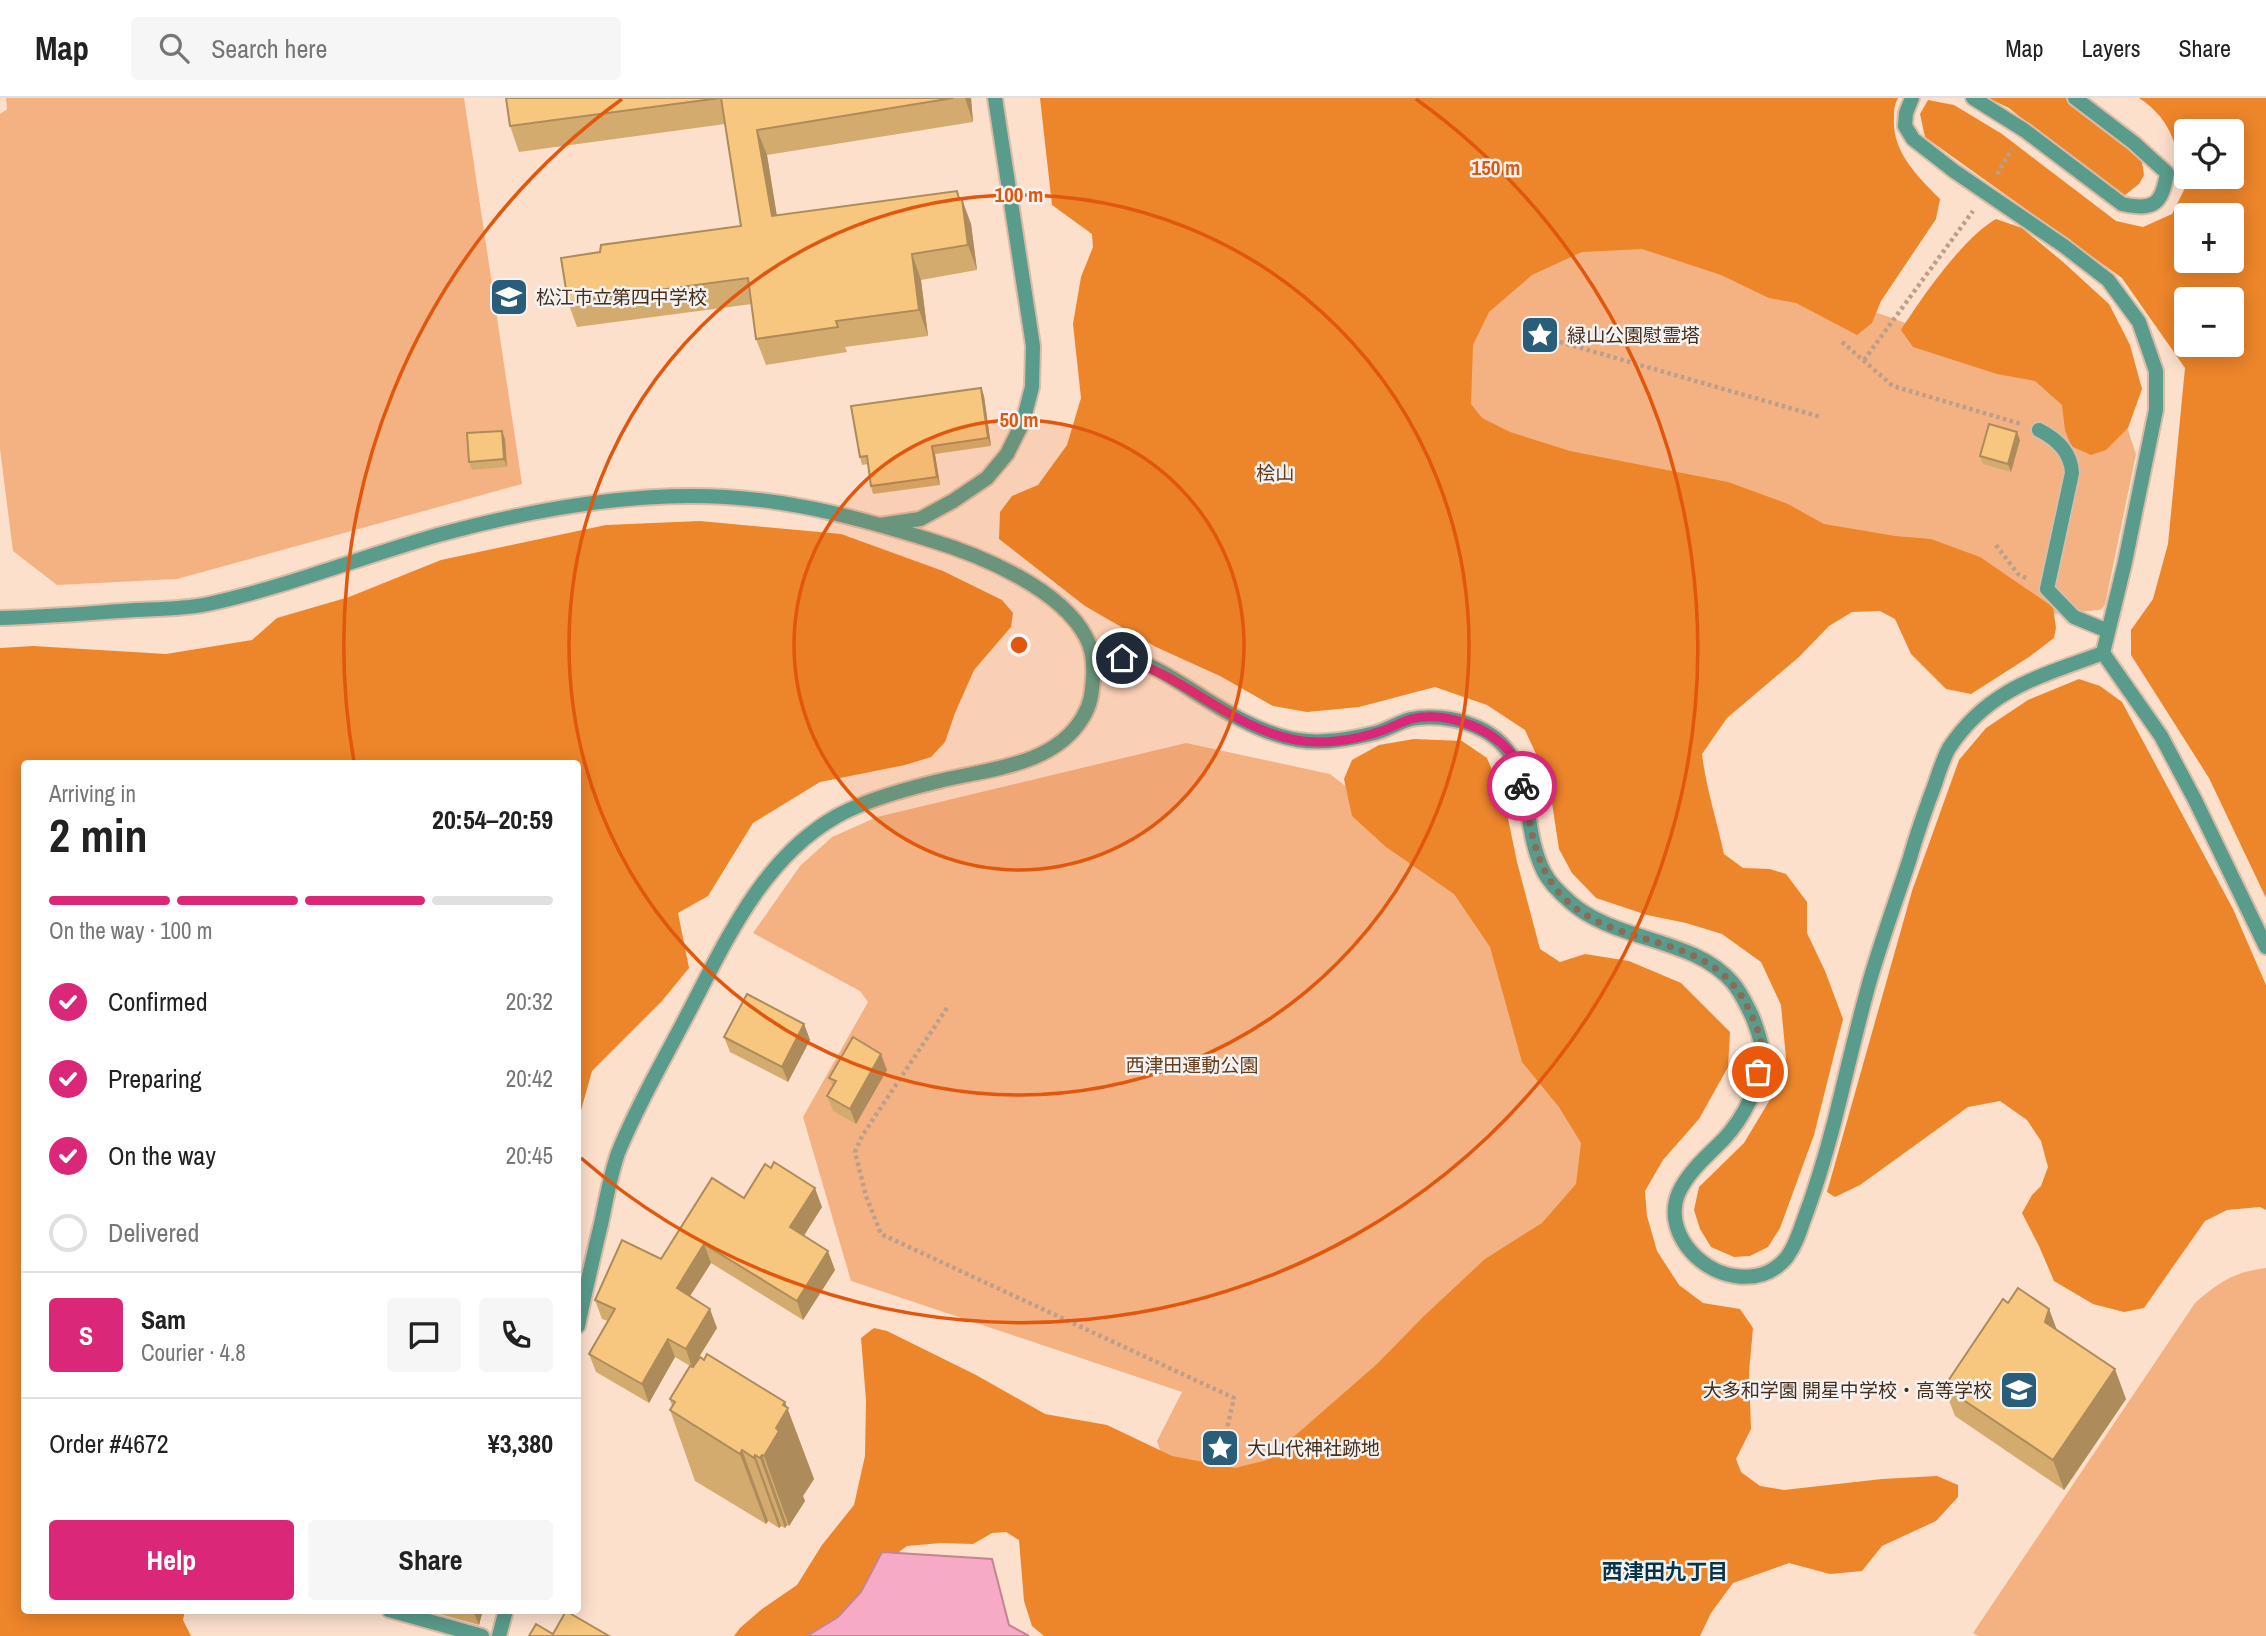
<!DOCTYPE html>
<meta charset="utf-8">
<style>
body{margin:0;font-family:"Archivo Narrow","Noto Sans JP",sans-serif;background:#f6f6f6;color:#222;height:100vh;display:flex;flex-direction:column;font-size:26px;white-space:nowrap}
*{box-sizing:border-box;margin:0}
p{font-size:23px;color:#767676}
.icon{flex:none;width:38px;height:38px;fill:none;stroke:currentColor;stroke-width:2;stroke-linecap:round;stroke-linejoin:round}
.map{position:relative;flex:1;overflow:hidden}
.drawer{position:absolute;left:21px;top:662px;width:560px;height:854px;display:flex;flex-direction:column;background:#fff;border-radius:7px;box-shadow:0 4px 18px #0003}
.drawer>*{flex:none}
.controls{position:absolute;left:2174px;top:21px;display:grid;gap:14px}
.controls a{display:grid;place-items:center;width:70px;height:70px;border-radius:7px;background:#fff;box-shadow:0 4px 18px #0003;font-size:35px}
.pin{position:absolute;display:grid;place-items:center;width:60px;height:60px;color:#fff;margin:-30px;border:4px solid #fff;border-radius:50%;box-shadow:0 2px 7px #0007}
.courier{position:absolute;display:grid;place-items:center;width:70px;height:70px;margin:-35px;border:5px solid #db2777;border-radius:50%;background:#fff;color:#222;box-shadow:0 2px 9px #0007}
.summary em{font-style:normal;font-weight:800}
.summary div{display:flex;flex-direction:column-reverse}
.summary{display:flex;align-items:center;justify-content:space-between;height:119px;padding:0 28px}
h1{font-size:46px;font-weight:800;line-height:52px}
.bar{display:grid;grid-template-columns:repeat(4,1fr);gap:10px 7px;align-content:center;height:84px;padding:0 28px}
.bar i{height:9px;border-radius:5px;background:#e0e0e0}
.bar .on{background:#db2777}
.bar p{grid-column:span 4}
.line{display:flex;align-items:center;gap:18px;padding:0 28px;border-top:2px solid #e0e0e0}
.line div{flex:1}
.round{display:grid;place-items:center;flex:none;width:74px;height:74px;border-radius:7px;background:#f6f6f6}
ol{padding:0 28px;list-style:none}
li{display:flex;align-items:center;gap:21px;height:77px}
li p{margin-inline-start:auto}
li .icon{padding:7px;border-radius:50%;background:#db2777;color:#fff;stroke-width:4}
li:last-child{color:#767676}
li i{width:38px;height:38px;border:4px solid #e0e0e0;border-radius:50%}
.cta{display:flex;gap:14px;margin-top:auto;padding:14px 28px}
.cta a{flex:1;height:80px;border-radius:7px;background:#db2777;color:#fff;font-size:28px;font-weight:800;line-height:80px;text-align:center}
.cta a+a{background:#f6f6f6;color:#222}
header{display:flex;align-items:center;gap:42px;box-sizing:border-box;height:98px;padding:0 35px;background:#fff;border-bottom:2px solid #e0e0e0}
header strong{font-size:33px}
nav{display:flex;gap:38px;margin-inline-start:auto;font-size:24px}
.search{width:490px;height:63px;background:#f6f6f6;display:flex;align-items:center;gap:18px;box-sizing:border-box;padding:0 24px;border-radius:7px;color:#767676;font-size:26px}
.map>svg:first-child{display:block}
.green{fill:#f4b283}
.forest{fill:#ed852a;fill-rule:evenodd}
.water{fill:#f6aac5;stroke:#c28591;stroke-width:2}
.lines{fill:none;stroke-linecap:round;stroke-linejoin:round}
.service-casing{stroke:#d9bca8;stroke-width:18}
.minor-casing{stroke:#d9bca8;stroke-width:18}
.path{stroke:#bb9f8a;stroke-width:4.5;stroke-dasharray:3.5 3.5;stroke-linecap:butt}
.service{stroke:#5a9c8b;stroke-width:14}
.minor{stroke:#5a9c8b;stroke-width:14}
.wall{fill:#d4ab6e}
.shaded-wall{fill:#ad8b5a}
.building{fill:#f7c780;stroke:#ad8b5a;stroke-width:2}
.done{stroke:#886c58;stroke-width:7;stroke-dasharray:0 12.6}
.route{stroke:#db2777;stroke-width:9}
.ring{fill:none;stroke:#e0570d;stroke-width:3.5}
.labels{text-anchor:middle;stroke-width:5;stroke-linejoin:round;paint-order:stroke}
.poi-label{font-size:19px;fill:#492e19;stroke:#f3f3f3;text-anchor:start}
.park-label{font-size:19px;fill:#673d1c;stroke:#f3f3f3}
.neighbourhood-label{font-size:21px;font-weight:bold;fill:#08344a;stroke:#f3f3f3}
.centre{fill:#e0570d;stroke:#f3f3f3;stroke-width:3.5}
.ring-label{font-size:21px;text-anchor:middle;font-weight:bold;fill:#e0570d;stroke:#f3f3f3;stroke-width:5;stroke-linejoin:round;paint-order:stroke}
</style>
<header>
<strong>Map</strong>
<div class="search"><svg class="icon" aria-label="search" viewBox="0 0 24 24"><circle cx="10" cy="10" r="6"/><path d="M15 15l6 6"/></svg>Search here</div>
<nav><a>Map</a><a>Layers</a><a>Share</a></nav>
</header>
<div class="map">
<svg width="2266" height="1538" viewBox="0 0 2266 1538">
<rect width="100%" height="100%" fill="#fde0cc"/>
<path class="green" d="M6 0H464L522 386 177 481 57 487 13 453 0 351V16L7 11Z
M1488 72 2118 303 2136 356 2105 507 2100 512 2052 516 1411 331Z
M1186 645 1330 676 1448 768 1509 840 1597 1089 1276 1372 1168 1377 1157 1343 1182 1294 851 1183 803 1019 868 904 860 893 753 835 800 768 832 739 877 719Z
M2266 1170V1538H1978L1973 1535 2195 1205C2219 1184 2234 1174 2266 1170Z"/>
<path class="forest" d="M1040 0H1898C1894 7 1894 14 1894 21 1892 54 1918 79 1940 101L1936 121 1881 203 1872 225 1857 237 1796 205 1769 200 1721 177 1642 151 1582 154 1532 177 1489 214 1473 247 1471 306 1482 320 1510 334 1570 353 1728 384 1788 406 1824 426 1895 438 1931 441 1980 459 2053 509 2056 530 2054 540 2029 559 1971 596 1946 591 1911 556 1895 521 1880 513 1852 514 1829 528 1799 559 1727 620 1702 656C1706 690 1717 723 1724 756L1743 770 1770 771 1786 776 1807 804V835L1825 873 1843 921 1814 1037 1780 1130 1768 1149 1750 1158 1734 1159 1711 1149 1700 1131 1694 1112 1699 1089 1744 1045 1771 1000 1786 960 1781 907 1761 864 1722 836 1686 825 1647 817 1596 800 1572 775 1559 751 1552 705 1542 669 1525 632 1487 607 1435 589 1359 609 1307 614 1273 608 1220 578 1156 549 1085 508 999 441 1000 414 1012 398 1038 387 1067 347 1081 300 1073 226 1081 179 1093 149 1092 136 1052 107Z
M1988 0H2066L2124 47 2142 64 2144 77 2139 86 2125 97 2113 94 2009 10Z
M2139 0H2266V800L2209 680 2131 557V532L2153 501 2168 446 2185 270 2122 180 1925 39 1920 16 1928 2 1954 7 2002 36 2116 123 2143 129 2172 116 2186 88C2176 50 2174 23 2139 0ZM2186 33H2231V79H2186ZM2186 117H2231V163H2186ZM2231 201V247H2186V201Z
M1996 121 2022 130 2063 164 2109 206 2130 247 2142 291 2128 330 2106 352 2091 357 2071 348 2065 332 2062 307 2035 283 1997 276 1913 249 1901 232C1922 199 1963 140 1996 121Z
M700 423 841 436 943 473 1002 502 1013 515 1011 529 974 572 955 615 945 644 931 659 905 667 820 684 753 725 708 798 678 815 689 870 662 903 592 973 578 1023V665H24V1512H185L183 1522 191 1538H0V550L33 548 166 556 252 542 277 520 349 499 441 462 606 427Z
M2079 581 2100 588 2122 604 2233 811 2266 887V1112L2260 1109 2227 1112 2205 1123 2144 1210 2124 1214 2093 1206 2054 1183 2039 1148 2022 1115 2032 1097 2041 1088 2048 1069 2041 1043 2027 1022 2000 1003 1968 1009 1860 1087 1835 1099 1827 1094 1912 793 1959 662 1986 630 2028 602Z
M1414 641 1462 643 1487 660 1504 701 1517 764 1540 851 1560 864 1585 856 1629 863 1681 885 1730 934 1728 969 1699 1021 1663 1062 1645 1093 1647 1118 1657 1153 1679 1187 1703 1205 1740 1211 1753 1230 1749 1274 1751 1331 1736 1361 1741 1374 1760 1388 1784 1392 1882 1381 1937 1378 1958 1387V1399L1936 1423 1882 1448 1862 1473 1830 1476 1789 1465 1733 1485 1711 1515 1700 1538H1044L1032 1528 1024 1503 1019 1442 1006 1434 992 1435 973 1446 941 1445 907 1448 888 1462 847 1520 814 1538H734L740 1530 762 1511 797 1487 822 1447 854 1407 865 1358 866 1302 861 1240 874 1230 887 1233 976 1277 1045 1316 1107 1327 1172 1358 1235 1370 1267 1362 1377 1266 1424 1218 1485 1161 1542 1125 1576 1086 1581 1045 1559 1009 1522 964 1490 849 1454 796 1386 749 1352 718 1344 681 1352 662 1379 647Z"/>
<path class="water" d="M882 1454 992 1461 1009 1527 1029 1538H807L838 1519 861 1494Z"/>
<g class="lines">
<defs>
<path id="service" d="M2039 332C2057 341 2071 354 2072 375L2047 491 2074 519 2108 533
M880 427 920 421 953 403 987 380 1007 356 1023 324 1032 289 1033 248 995 0"/>
<path id="minor" d="M1912 0 1906 15 1905 28 1913 41 1954 73 2064 148 2108 182 2139 224 2156 273V312L2125 464 2103 555 2161 638 2195 702 2266 849
M1973 0 2024 32 2122 106C2154 113 2162 106 2167 75L2134 45 2075 0
M0 520C45 519 90 515 135 512 159 511 185 511 208 506 286 489 361 459 438 437 530 412 630 393 726 399 796 403 863 421 930 442 980 457 1060 490 1086 539 1093 552 1094 566 1093 580 1092 595 1091 606 1083 619 1054 669 985 671 935 684 902 692 866 702 837 718 759 762 723 850 683 925 661 967 636 1010 618 1055 610 1078 606 1103 601 1126 593 1160 585 1194 578 1228
M1094 562C1103 562 1114 559 1123 560 1148 563 1172 580 1193 593 1224 613 1261 636 1298 642 1324 646 1350 641 1375 635 1387 632 1399 624 1411 621 1429 617 1453 620 1469 626 1542 652 1516 719 1544 774 1549 784 1560 795 1569 803 1614 844 1693 839 1732 884 1741 894 1746 906 1752 918 1756 928 1762 943 1762 955 1761 986 1744 1020 1723 1042 1707 1058 1689 1073 1679 1094 1662 1132 1698 1173 1735 1178 1756 1181 1774 1175 1787 1159 1795 1148 1799 1136 1803 1124 1816 1090 1826 1056 1835 1021 1846 977 1856 933 1868 889 1880 846 1896 803 1910 760 1917 735 1926 710 1935 686 1939 674 1943 661 1949 650 1989 590 2039 579 2103 555
M389 1512 482 1538
M499 1538 506 1512"/>
</defs>
<use href="#service" class="service-casing"/>
<use href="#minor" class="minor-casing"/>
<path class="path" d="M1997 76 2012 51
M1553 242 1821 319
M1842 244 1893 288 2021 326
M1864 262 1973 113
M1996 447 2018 476 2028 481
M947 910 862 1038 855 1054 866 1098 881 1136 1234 1300 1225 1339"/>
<use href="#service" class="service"/>
<use href="#minor" class="minor"/>
</g>
<path class="wall" d="M506 0H971L973 24 767 57 777 118 960 101 971 126 977 172 921 182 928 238 845 249 847 254 766 267 756 241 752 206 577 229 568 204 600 154 741 128 725 26 519 54 510 28Z
M981 290 984 298 991 348 935 356 940 387 873 396 871 388 868 366 862 367 860 359Z
M505 341 507 369 472 372 469 364Z
M2020 342 2011 374 1983 366 1980 358Z
M804 926 810 942 788 984 730 954 724 939Z
M887 972 856 1026 833 1013 827 998 833 988 829 980Z
M771 1070 822 1109 804 1138 835 1172 803 1222 711 1165 690 1198 717 1230 693 1269 785 1304 814 1381 803 1398 805 1403 789 1428 787 1427 785 1430 781 1428 779 1430 768 1423 766 1426 695 1383 670 1312 672 1308 670 1301 690 1268 675 1259 649 1305 596 1274 589 1256 608 1223 602 1221 595 1202 661 1161 744 1100Z
M2008 1205 2049 1211 2057 1232 2126 1301 2064 1392 1955 1318 1944 1289Z
M425 1512H483L479 1527Z"/>
<path class="shaded-wall" d="M965 0H971L973 24Z
M757 32 767 57 781 144 772 118Z
M957 93 963 108 962 101 971 126 977 172 968 147Z
M912 156 921 182 928 238 919 212Z
M981 290 984 298 991 348 988 340Z
M502 333 505 341 507 369 504 361Z
M2017 334 2020 342 2011 374 2008 366Z
M932 348 935 356 940 387 937 379Z
M804 926 810 942 788 984 782 969Z
M881 956 887 972 856 1026 850 1011Z
M815 1090 822 1109 797 1148 790 1129Z
M704 1146 711 1165 683 1209 677 1190Z
M828 1153 835 1172 803 1222 797 1203Z
M710 1211 717 1230 692 1270 686 1251Z
M2049 1211 2060 1241 2045 1224Z
M668 1241 675 1259 649 1305 642 1286Z
M2115 1271 2126 1301 2064 1392 2053 1362Z
M785 1304 814 1381 803 1398 805 1403 789 1428 764 1358 776 1330Z
M742 1352 768 1423 766 1426 740 1356Z
M755 1357 781 1428 779 1430 754 1360Z
M762 1357 787 1427 785 1430 760 1360Z
M473 1512H483L479 1527Z"/>
<path class="building" d="M506 0H720L510 28Z
M721 0H953L757 32 772 118 957 93 959 101H962L968 147 912 156 919 212 836 223 838 229 756 241 748 180 568 204 561 160 600 154 601 147 741 128Z
M981 290 988 340 932 348 937 379 871 388 867 358 860 359 851 308Z
M1989 326 2017 334 2008 366 1980 358Z
M502 333 504 361 469 364 467 335Z
M747 896 804 926 782 969 724 939Z
M853 939 881 956 850 1011 827 998 836 983 829 980Z
M774 1064 815 1090 790 1129 828 1153 797 1203 704 1146 677 1190 710 1211 686 1251 668 1241 642 1286 589 1256 615 1211 595 1202 622 1142 661 1161 712 1080 744 1100 765 1066 771 1070Z
M2018 1190 2049 1211 2045 1224 2115 1271 2053 1362 1944 1289 2003 1201 2008 1205Z
M707 1256 785 1304 783 1307 788 1310 776 1330 779 1333 764 1358 762 1357 760 1360 755 1357 754 1360 742 1352 740 1356 670 1312 675 1304 670 1301 690 1268 693 1269 700 1259 704 1262Z
M566 1513 609 1538H529L536 1526 553 1536Z"/>
<g class="lines">
<path class="done" d="M1522 688C1532 729 1533 768 1564 800 1619 855 1712 831 1749 912 1755 924 1762 940 1762 953 1762 959 1759 967 1758 974"/>
<path class="route" d="M1122 560C1184 577 1231 630 1296 642 1323 647 1355 642 1381 633 1391 630 1401 624 1411 621 1444 613 1487 628 1509 653 1518 662 1520 676 1522 688"/>
</g>
<circle cx="1019" cy="547" r="225" fill="#e0570d" fill-opacity=".12"/>
<g class="ring">
<circle cx="1019" cy="547" r="225"/>
<circle cx="1019" cy="547" r="450"/>
<path d="M354 664A675 675 0 0 1 622 1M1416 1A675 675 0 1 1 581 1060"/>
</g>
<defs>
<symbol id="school-square" viewBox="-11 -11 22 22"><rect x="-9" y="-9" width="18" height="18" rx="4" fill="#2a5d7a" stroke="#f3f3f3"/><path d="M0-5L7-2L0 1L-7-2ZM-4 1L0 2.5L4 1V4Q0 6-4 4Z" fill="#fff"/></symbol>
<symbol id="sight-square" viewBox="-11 -11 22 22"><rect x="-9" y="-9" width="18" height="18" rx="4" fill="#2a5d7a" stroke="#f3f3f3"/><path d="M0-6L1.8-2.2L6-1.7L2.9 1.2L3.7 5.4L0 3.3L-3.7 5.4L-2.9 1.2L-6-1.7L-1.8-2.2Z" fill="#fff"/></symbol>
</defs>
<g fill-rule="evenodd">
<use href="#school-square" x="487" y="177" width="44" height="44"/>
<use href="#sight-square" x="1518" y="215" width="44" height="44"/>
<use href="#school-square" x="1997" y="1270" width="44" height="44"/>
<use href="#sight-square" x="1198" y="1328" width="44" height="44"/>
</g>
<g class="labels">
<g class="poi-label">
<text x="536" y="206">松江市立第四中学校</text>
<text x="1567" y="244">緑山公園慰霊塔</text>
<text x="1992" y="1299" text-anchor="end">大多和学園 開星中学校・高等学校</text>
<text x="1247" y="1357">大山代神社跡地</text>
</g>
<g class="park-label">
<text x="1275" y="382">桧山</text>
<text x="1192" y="974">西津田運動公園</text>
</g>
<g class="neighbourhood-label">
<text x="1665" y="1481">西津田九丁目</text>
</g>
</g>
<circle cx="1019" cy="547" r="10" class="centre"/>
<g class="ring-label">
<text x="1496" y="77">150 m</text>
<text x="1019" y="104">100 m</text>
<text x="1019" y="329">50 m</text>
</g>
</svg>
<div class="controls">
<a><svg class="icon" aria-label="locate" viewBox="0 0 24 24"><circle cx="12" cy="12" r="6"/><path d="M12 2v4M12 18v4M2 12h4M18 12h4"/></svg></a>
<a>+</a>
<a>−</a>
</div>
<div class="pin" style="left:1758px;top:974px;background:#ea580c"><svg class="icon" aria-label="bag" viewBox="0 0 24 24"><path d="M5 8h14l-1 12H6zM9 8a3 3 0 0 1 6 0"/></svg></div>
<div class="pin" style="left:1122px;top:560px;background:#1f2937"><svg class="icon" aria-label="home" viewBox="0 0 24 24"><path d="M3 11l9-7 9 7M6 9v11h12V9"/></svg></div>
<div class="courier" style="left:1522px;top:688px"><svg class="icon" aria-label="bike" viewBox="0 0 24 24"><circle cx="6" cy="16" r="4"/><circle cx="18" cy="16" r="4"/><path d="M6 16l4-8h5l3 8M10 8l3 8H6M13 5h3"/></svg></div>
<section class="drawer">
<div class="summary"><div><h1>2 min</h1><p>Arriving in</p></div><em>20:54–20:59</em></div>
<div class="bar"><i class="on"></i><i class="on"></i><i class="on"></i><i></i><p>On the way · 100 m</p></div>
<ol>
<li><svg class="icon" aria-label="check" viewBox="0 0 24 24"><path d="M5 12l5 5 9-10"/></svg>Confirmed<p>20:32</p></li>
<li><svg class="icon" aria-label="check" viewBox="0 0 24 24"><path d="M5 12l5 5 9-10"/></svg>Preparing<p>20:42</p></li>
<li><svg class="icon" aria-label="check" viewBox="0 0 24 24"><path d="M5 12l5 5 9-10"/></svg>On the way<p>20:45</p></li>
<li><i></i>Delivered</li>
</ol>
<div class="line" style="height:126px"><b class="round" style="background:#db2777;color:#fff">S</b><div><b>Sam</b><p>Courier · 4.8</p></div><a class="round"><svg class="icon" aria-label="chat" viewBox="0 0 24 24"><path d="M4 5h16v11H9l-5 4z"/></svg></a><a class="round"><svg class="icon" aria-label="phone" viewBox="0 0 24 24"><path d="M5 4h4l2 5-3 2q2 4 5 5l2-3 5 2v4C11 20 4 13 5 4z"/></svg></a></div>
<div class="line" style="height:91px"><div>Order #4672</div><b>¥3,380</b></div>
<div class="cta"><a>Help</a><a>Share</a></div>
</section>
</div>
